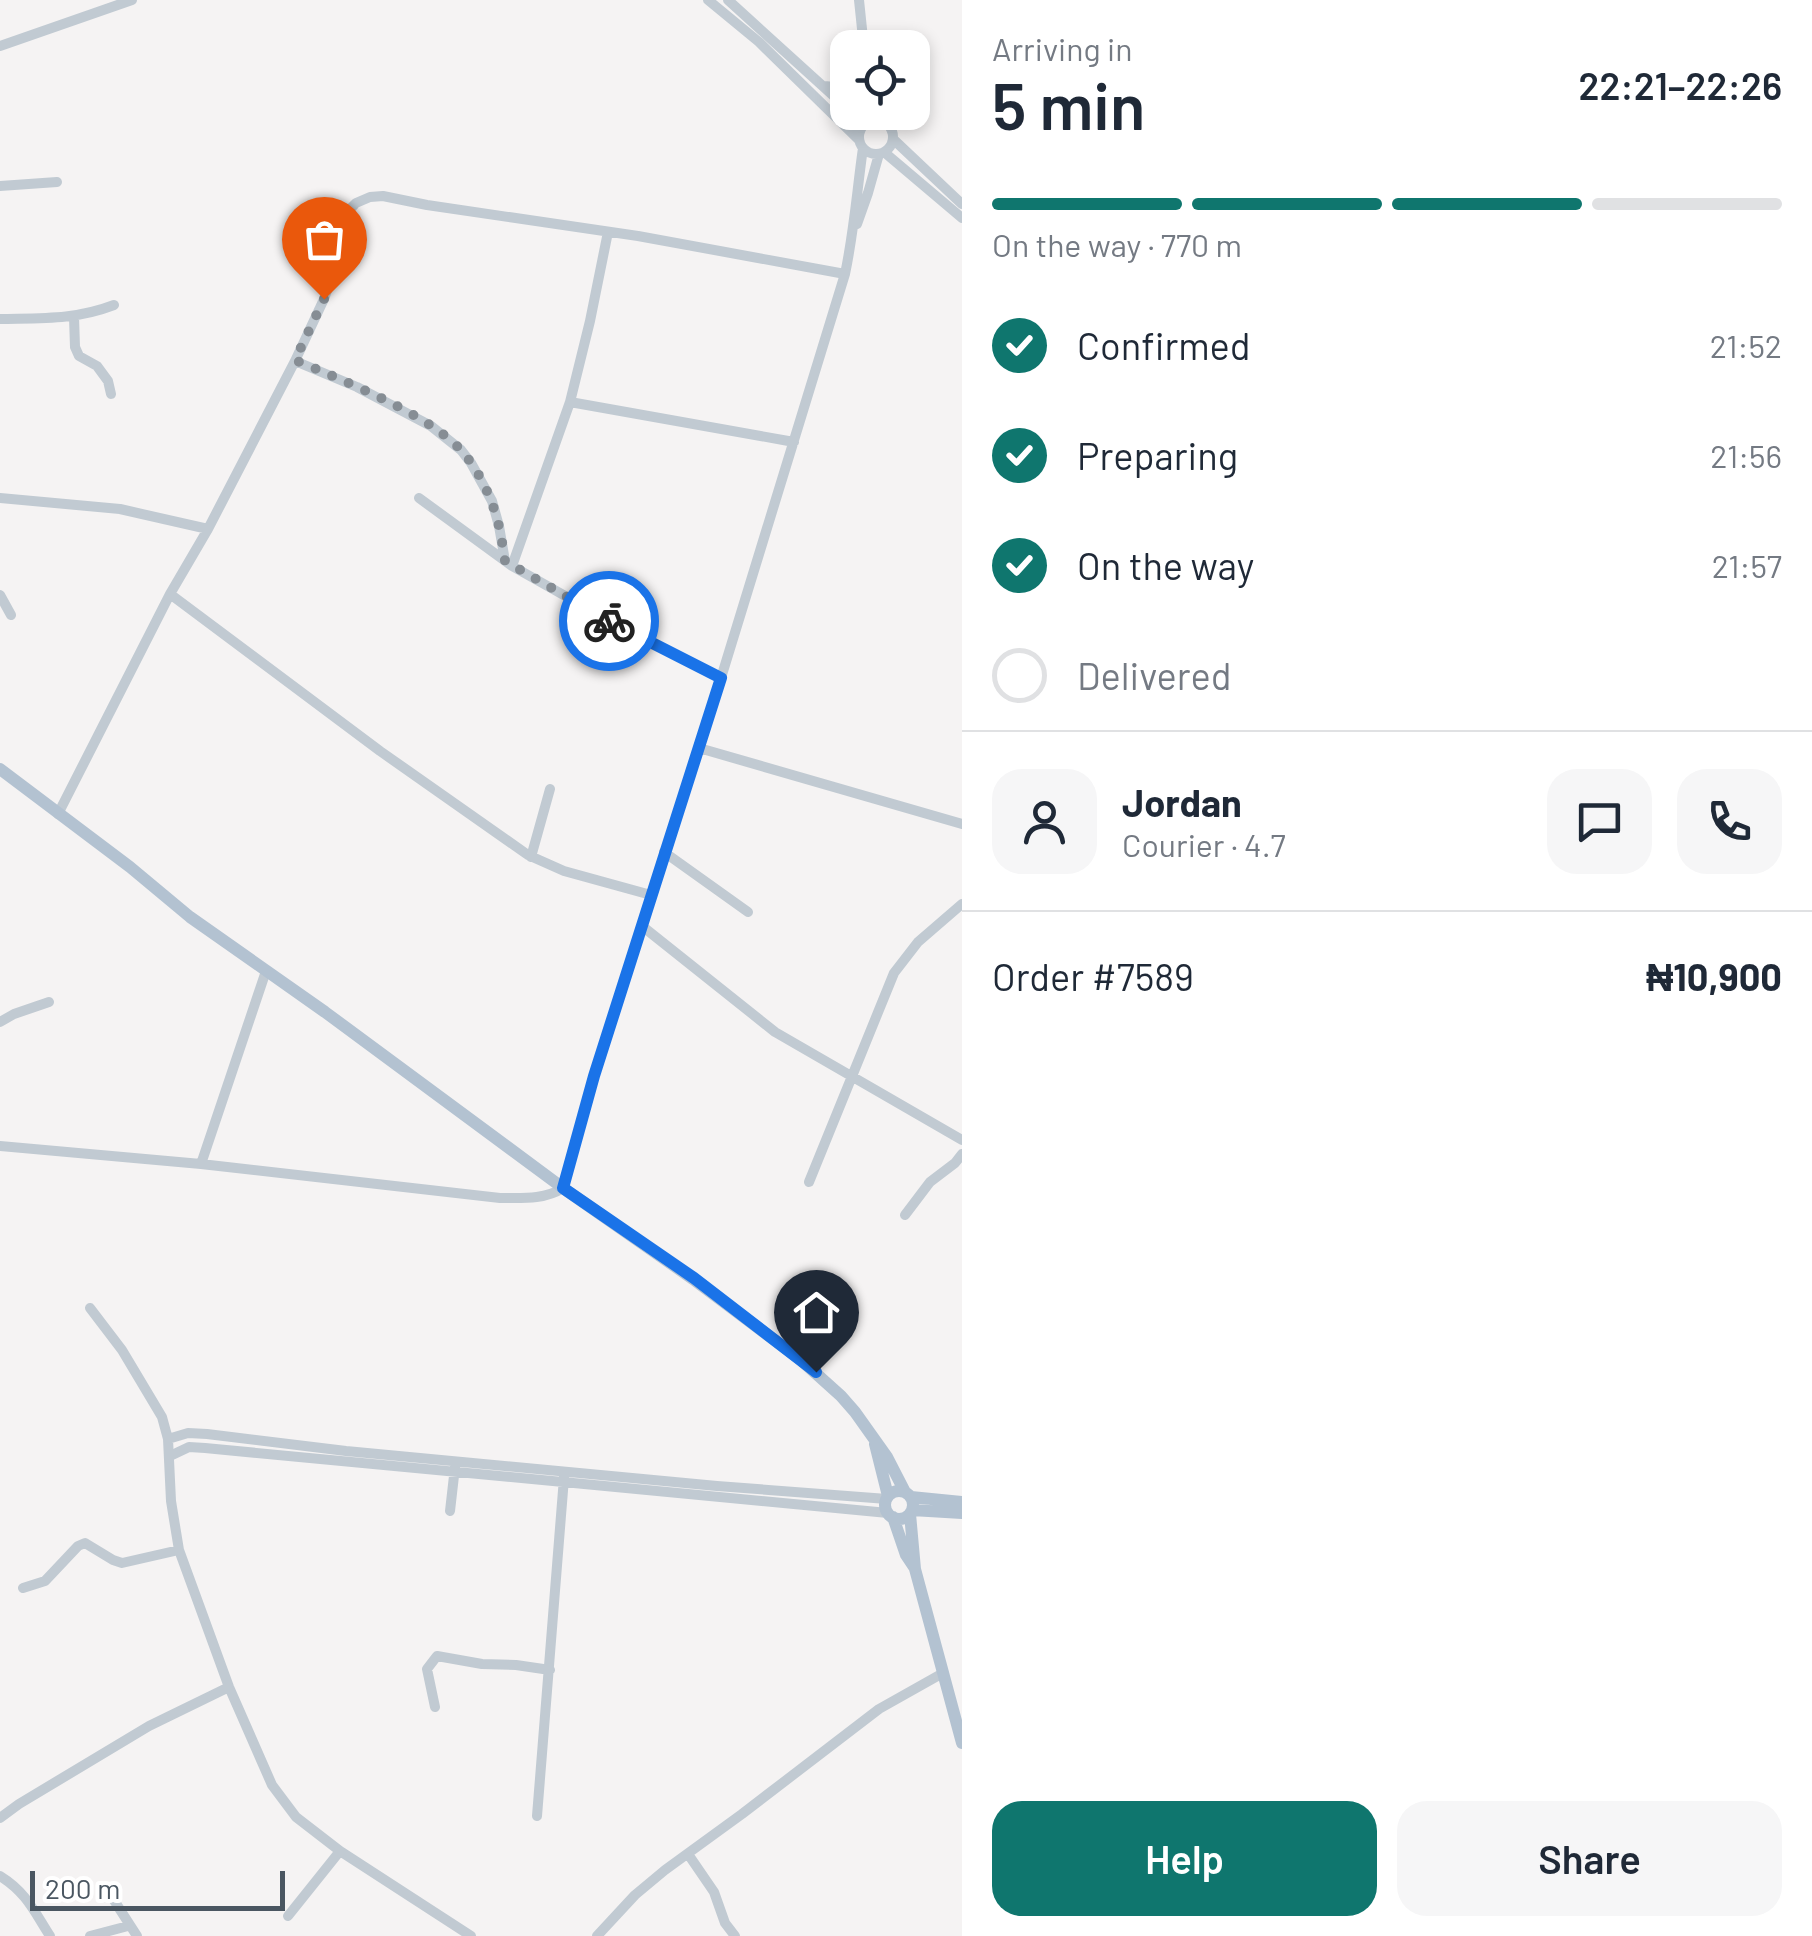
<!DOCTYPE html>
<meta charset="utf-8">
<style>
body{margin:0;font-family:Barlow,sans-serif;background:#f6f6f7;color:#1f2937;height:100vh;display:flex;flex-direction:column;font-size:38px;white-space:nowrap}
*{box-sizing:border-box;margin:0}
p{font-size:32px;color:#747a83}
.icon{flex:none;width:55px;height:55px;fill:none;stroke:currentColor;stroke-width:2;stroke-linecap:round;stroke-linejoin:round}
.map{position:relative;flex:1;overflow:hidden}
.side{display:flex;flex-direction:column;background:#fff;width:850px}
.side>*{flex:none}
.controls{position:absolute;left:830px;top:30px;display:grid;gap:20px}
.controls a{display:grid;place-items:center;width:100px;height:100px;border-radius:20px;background:#fff;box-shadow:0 5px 15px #0003;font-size:50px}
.scale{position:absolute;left:30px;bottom:25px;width:255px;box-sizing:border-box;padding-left:10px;border:5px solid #4a5661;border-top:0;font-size:28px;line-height:35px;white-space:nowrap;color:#4a5661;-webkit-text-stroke:8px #fff;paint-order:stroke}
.pin{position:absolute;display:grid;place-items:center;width:85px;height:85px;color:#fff;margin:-102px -42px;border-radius:50% 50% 50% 0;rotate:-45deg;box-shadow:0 0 10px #0007}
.pin .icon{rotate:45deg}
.courier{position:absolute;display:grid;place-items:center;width:100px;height:100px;margin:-50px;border:8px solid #1a73e8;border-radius:50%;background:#fff;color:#222;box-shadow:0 2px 12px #0007}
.overview em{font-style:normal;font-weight:600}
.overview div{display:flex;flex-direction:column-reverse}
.overview{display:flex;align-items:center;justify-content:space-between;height:170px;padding:0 30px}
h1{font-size:65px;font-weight:600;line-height:75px}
.bar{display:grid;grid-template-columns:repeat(4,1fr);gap:15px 10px;align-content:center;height:120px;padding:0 30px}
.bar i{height:12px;border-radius:8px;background:#e0e1e3}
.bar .current{background:#0f766e}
.bar p{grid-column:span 4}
.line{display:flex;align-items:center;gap:25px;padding:0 30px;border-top:2px solid #e0e1e3}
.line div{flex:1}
.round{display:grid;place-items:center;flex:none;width:105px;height:105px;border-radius:30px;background:#f6f6f7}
ol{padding:0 30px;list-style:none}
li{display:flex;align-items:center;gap:30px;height:110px}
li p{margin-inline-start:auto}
li .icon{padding:10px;border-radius:50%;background:#0f766e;color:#fff;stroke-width:4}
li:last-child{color:#747a83}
li i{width:55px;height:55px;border:5px solid #e0e1e3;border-radius:50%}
.button{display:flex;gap:20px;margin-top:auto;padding:20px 30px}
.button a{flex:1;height:115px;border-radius:30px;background:#0f766e;color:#fff;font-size:40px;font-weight:600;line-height:115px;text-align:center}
.button a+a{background:#f6f6f7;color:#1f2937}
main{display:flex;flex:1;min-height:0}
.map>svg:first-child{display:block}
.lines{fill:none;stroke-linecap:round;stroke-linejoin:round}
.minor{stroke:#c1cad2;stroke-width:10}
.major{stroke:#b3c2d1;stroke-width:12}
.done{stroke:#868d94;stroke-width:10;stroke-dasharray:0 18}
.route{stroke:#1a73e8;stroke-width:12}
</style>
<main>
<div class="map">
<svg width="962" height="1936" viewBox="0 0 962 1936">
<rect width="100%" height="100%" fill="#f5f3f3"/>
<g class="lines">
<path class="minor" d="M708 0 759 42 859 140
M728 0 848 109
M859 0 864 48
M0 46 132 0
M824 86 835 87 848 84
M859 137a17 17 0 1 1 34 0a17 17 0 1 1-34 0Z
M893 139 962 204
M884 152 962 218
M0 186 57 182
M857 224 868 193 879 154
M74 317 75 347 79 356 97 366 108 381 111 394
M0 319C41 318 75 320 114 305
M295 361 357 387 431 426 461 450 471 463 492 501 499 526 505 561
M570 402 794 442
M0 498 120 509 208 529
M419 498 512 566 615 624 721 678
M512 566 570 402 590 321 608 232
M170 594 380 751 528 855 564 871 651 895
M0 595 11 615
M699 748 962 824
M58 814 170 594 208 529 295 361 324 299 344 241 351 208 356 203 370 197 383 196 427 205 638 236 845 274
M664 852 748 912
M531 857 550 789
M642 926 775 1032 962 1140
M0 1022 14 1014 49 1002
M0 1146 201 1164 500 1198C522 1198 544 1200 563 1188L594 1077 721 678 845 274C854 232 857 190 863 148
M201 1164 266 971
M809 1182 894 973 918 942 962 904
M905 1215 930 1182 955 1163 962 1154
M90 1308 122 1350 162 1417 168 1439 171 1501 179 1550 229 1687 272 1785 296 1817 340 1851 471 1936
M168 1439 188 1433 207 1434 346 1451 717 1486 887 1499
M170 1456 189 1447 205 1448 888 1513
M450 1511 455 1467
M23 1588 45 1581 78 1546 85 1543 113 1560 122 1563 179 1550
M435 1707 427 1669 437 1656 482 1664 516 1665 550 1670
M537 1816 564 1478
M0 1818 19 1804 149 1726 229 1687
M688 1854 714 1892 725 1923 735 1936
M0 1876C26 1892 34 1911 50 1936
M108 1891 137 1936
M288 1916 340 1851
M90 1936 128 1926
M597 1936 635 1895 665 1870 742 1814 879 1709 943 1673"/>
<path class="major" d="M0 769 130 867 190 917 325 1012 563 1188 693 1279 801 1360 841 1396 855 1412 887 1457 905 1492
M875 1444 888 1496
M885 1505a14 14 0 1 1 28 0a14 14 0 1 1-28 0Z
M911 1497 962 1502
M912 1510 962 1513
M910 1514 915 1569 962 1743
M893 1517 906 1555 914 1567"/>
</g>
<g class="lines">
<path class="done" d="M324 299 295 360C343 381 422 411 459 448 473 463 484 482 491 501 499 520 502 541 505 561L609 621"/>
<path class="route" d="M609 621 721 678 594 1076 563 1188 694 1278 816 1372"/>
</g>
</svg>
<div class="controls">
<a><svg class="icon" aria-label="locate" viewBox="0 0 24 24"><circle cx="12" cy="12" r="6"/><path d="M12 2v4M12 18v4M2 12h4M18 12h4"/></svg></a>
</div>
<div class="scale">200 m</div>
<div class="pin" style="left:324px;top:299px;background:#ea580c"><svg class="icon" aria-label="bag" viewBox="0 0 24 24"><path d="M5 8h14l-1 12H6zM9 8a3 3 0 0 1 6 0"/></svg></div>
<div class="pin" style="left:816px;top:1372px;background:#1f2937"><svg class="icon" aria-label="home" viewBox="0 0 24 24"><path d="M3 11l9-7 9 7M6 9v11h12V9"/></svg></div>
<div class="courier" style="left:609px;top:621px"><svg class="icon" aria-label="bike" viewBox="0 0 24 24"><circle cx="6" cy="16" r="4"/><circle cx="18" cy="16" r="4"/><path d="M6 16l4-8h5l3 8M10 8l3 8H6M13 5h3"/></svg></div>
</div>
<section class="side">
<div class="overview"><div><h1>5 min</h1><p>Arriving in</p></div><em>22:21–22:26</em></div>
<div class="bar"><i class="current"></i><i class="current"></i><i class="current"></i><i></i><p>On the way · 770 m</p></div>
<ol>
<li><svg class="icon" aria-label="check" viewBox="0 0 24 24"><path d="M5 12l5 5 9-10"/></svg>Confirmed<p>21:52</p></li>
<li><svg class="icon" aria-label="check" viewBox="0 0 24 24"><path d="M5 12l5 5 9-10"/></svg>Preparing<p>21:56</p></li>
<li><svg class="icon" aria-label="check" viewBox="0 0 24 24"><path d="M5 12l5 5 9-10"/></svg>On the way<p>21:57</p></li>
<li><i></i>Delivered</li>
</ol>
<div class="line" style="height:180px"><a class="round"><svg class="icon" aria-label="person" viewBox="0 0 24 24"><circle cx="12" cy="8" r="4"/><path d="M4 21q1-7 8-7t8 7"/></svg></a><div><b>Jordan</b><p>Courier · 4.7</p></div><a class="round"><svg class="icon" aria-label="chat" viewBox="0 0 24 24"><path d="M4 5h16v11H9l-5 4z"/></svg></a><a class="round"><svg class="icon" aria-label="phone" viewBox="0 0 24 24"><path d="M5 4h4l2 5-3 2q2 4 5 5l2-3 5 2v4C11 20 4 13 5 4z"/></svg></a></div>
<div class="line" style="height:130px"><div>Order #7589</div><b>₦10,900</b></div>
<div class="button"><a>Help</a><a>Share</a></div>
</section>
</main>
